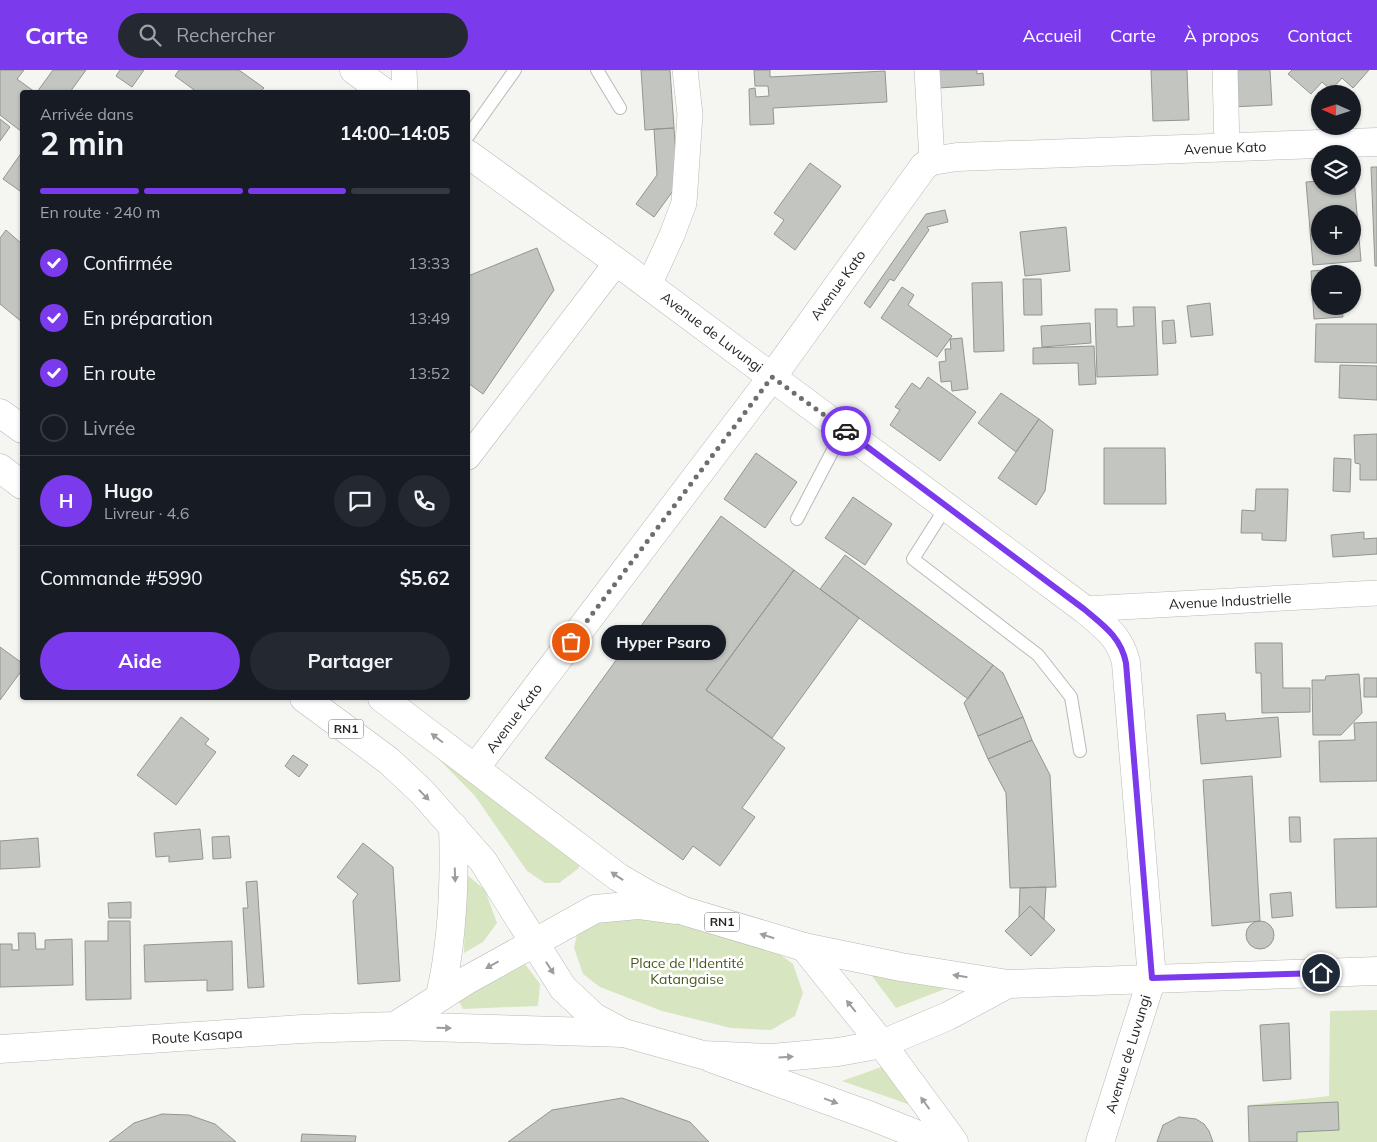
<!DOCTYPE html>
<html lang="fr">
<meta charset="utf-8">
<style>
body{margin:0;font-family:Mulish,sans-serif;background:#242831;color:#f1f3f6;height:100vh;display:flex;flex-direction:column;font-size:19px;white-space:nowrap}
*{box-sizing:border-box;margin:0}
p{font-size:16px;color:#9ea1a6}
.icon{flex:none;width:28px;height:28px;fill:none;stroke:currentColor;stroke-width:2;stroke-linecap:round;stroke-linejoin:round}
.map{position:relative;flex:1;overflow:hidden}
.details{position:absolute;left:20px;top:20px;width:450px;height:610px;display:flex;flex-direction:column;background:#171b24;border-radius:5px;box-shadow:0 1px 4px #0004}
.details>*{flex:none}
.needle{width:32px;rotate:273deg}
.fabs{position:absolute;left:1311px;top:15px;display:grid;gap:10px}
.fabs a{display:grid;place-items:center;width:50px;height:50px;border-radius:50%;background:#171b24;box-shadow:0 1px 4px #0004;font-size:25px}
.pin{position:absolute;display:grid;place-items:center;width:42px;height:42px;color:#fff;margin:-21px;border:2px solid #fff;border-radius:50%;box-shadow:0 1px 5px #0007}
.courier{position:absolute;display:grid;place-items:center;width:50px;height:50px;margin:-25px;border:4px solid #7c3aed;border-radius:50%;background:#fff;color:#222;box-shadow:0 1px 6px #0007}
.bubble{position:absolute;height:35px;border-radius:18px;background:#171b24;box-shadow:0 1px 4px #0004;font-size:16px;font-weight:700;line-height:35px;text-align:center}
.overview em{font-style:normal;font-weight:700}
.overview div{display:flex;flex-direction:column-reverse}
.overview{display:flex;align-items:center;justify-content:space-between;height:85px;padding:0 20px}
h1{font-size:32px;font-weight:700;line-height:38px}
.bar{display:grid;grid-template-columns:repeat(4,1fr);gap:8px 5px;align-content:center;height:60px;padding:0 20px}
.bar i{height:6px;border-radius:4px;background:#363941}
.bar .current{background:#7c3aed}
.bar p{grid-column:span 4}
.line{display:flex;align-items:center;gap:12px;padding:0 20px;border-top:1px solid #363941}
.line div{flex:1}
.round{display:grid;place-items:center;flex:none;width:52px;height:52px;border-radius:26px;background:#242831}
ol{padding:0 20px;list-style:none}
li{display:flex;align-items:center;gap:15px;height:55px}
li p{margin-inline-start:auto}
li .icon{padding:5px;border-radius:50%;background:#7c3aed;color:#fff;stroke-width:4}
li:last-child{color:#9ea1a6}
li i{width:28px;height:28px;border:2px solid #363941;border-radius:50%}
.cta{display:flex;gap:10px;margin-top:auto;padding:10px 20px}
.cta a{flex:1;height:58px;border-radius:30px;background:#7c3aed;color:#fff;font-size:20px;font-weight:700;line-height:58px;text-align:center}
.cta a+a{background:#242831;color:#f1f3f6}
header{display:flex;align-items:center;gap:30px;box-sizing:border-box;height:70px;padding:0 25px;background:#7c3aed;color:#fff}
header strong{font-size:24px}
nav{display:flex;gap:28px;margin-inline-start:auto;font-size:18px}
.search{width:350px;height:45px;background:#242831;display:flex;align-items:center;gap:12px;box-sizing:border-box;padding:0 18px;border-radius:28px;color:#9ea1a6;font-size:19px}
.map>svg:first-child{display:block}
.green{fill:#d8e5c1}
.building{fill:#c3c5c1;stroke:#939591;fill-rule:evenodd}
.lines{fill:none;stroke-linecap:round;stroke-linejoin:round}
.service-casing{stroke:#b8bab6;stroke-width:14}
.minor-casing{stroke:#b8bab6;stroke-width:26}
.tertiary-casing{stroke:#b8bab6;stroke-width:29}
.secondary-casing{stroke:#b8bab6;stroke-width:29}
.trunk-casing{stroke:#b8bab6;stroke-width:29}
.service{stroke:#fff;stroke-width:12}
.minor{stroke:#fff;stroke-width:25}
.tertiary{stroke:#fff;stroke-width:28}
.secondary{stroke:#fff;stroke-width:28}
.trunk{stroke:#fff;stroke-width:28}
.oneway{fill:#9d9d9c}
.done{stroke:#6e6f6c;stroke-width:5;stroke-dasharray:0 9}
.route{stroke:#7c3aed;stroke-width:6}
.labels{text-anchor:middle;stroke-width:5;stroke-linejoin:round;paint-order:stroke}
.shield{fill:#fff;stroke:#666766;stroke-width:1}
.shield-label{font-size:12px;font-weight:bold;fill:#252624}
.street-label{font-size:14px;fill:#252624;stroke:#fff}
.park-label{font-size:14px;fill:#48591b;stroke:#fff}
</style>
<header>
<strong>Carte</strong>
<div class="search"><svg class="icon" aria-label="search" viewBox="0 0 24 24"><circle cx="10" cy="10" r="6"/><path d="M15 15l6 6"/></svg>Rechercher</div>
<nav><a>Accueil</a><a>Carte</a><a>À propos</a><a>Contact</a></nav>
</header>
<div class="map">
<svg width="1377" height="1072" viewBox="0 0 1377 1072">
<rect width="100%" height="100%" fill="#f5f6f2"/>
<path class="green" d="M423 673 578 788 579 798 559 813H545L527 801 475 726Z
M466 804 485 820 497 853 483 872 464 883Z
M625 839 770 877 793 894 803 923 795 946 771 960 731 958 662 941 600 917 583 904 574 878 577 864 587 851Z
M510 893 525 894 540 914 538 936 463 939 458 930Z
M869 902 955 915 896 938Z
M1377 940V1072H1250L1249 1035 1329 1026 1330 941Z
M887 995 922 1039 842 1011Z"/>
<path class="building" d="M0 0H24L17 9 35 22H22V62L0 45Z
M53 0H86L70 22H37Z
M120 0H144L132 17 116 6Z
M179 0H239L264 18 260 22H197L175 6Z
M641 0H670L674 58 645 60Z
M754 0H770V7L885 1 887 32 773 38 774 54 750 55 749 19 755 18 756 27 769 26 768 16H755Z
M938 0H977V4L983 3 984 15 939 18Z
M1151 0H1187L1189 50 1153 51Z
M1228 0H1270L1272 35 1231 37Z
M1292 0H1369L1353 18 1342 8 1331 20 1322 12 1311 24 1288 4Z
M0 49 10 57 0 71Z
M674 58 678 114 654 147 636 134 657 105 654 59Z
M22 82V118L20 121 3 109Z
M810 93 841 116 795 180 774 164 784 150 774 143Z
M1371 97H1377V196H1375Z
M1352 108H1354L1361 191 1313 195 1306 112 1320 111V116H1352ZM1320 144H1352V176H1320Z
M945 140 948 152 927 157 929 160 894 211 890 209 870 238 864 233 926 144Z
M1066 157 1070 201 1025 206 1020 162Z
M6 160 22 174V252L0 234V168Z
M537 178 554 220 483 324 468 313V206Z
M1339 199 1340 204H1320V236H1342L1343 247 1314 249 1311 201Z
M1023 209H1041L1042 245H1024Z
M1002 212 1004 281 974 282 972 213Z
M902 217 914 225 908 235 952 266 937 287 881 248Z
M1210 233 1213 265 1191 267 1187 236Z
M1133 237H1155L1158 305 1097 307 1095 239H1117V257L1134 256Z
M1174 250 1176 273 1163 274 1162 251Z
M1090 253 1091 273 1042 277 1041 256Z
M1316 254H1377V293L1315 292Z
M962 268 968 319 952 321 951 311 941 312 939 292 946 291 945 279H951L950 269Z
M1094 276 1096 314 1079 315 1078 293 1033 294V278Z
M1340 295 1377 296V330L1339 328Z
M928 307 976 342 940 391 890 355 900 340 895 337 912 313 920 319Z
M1001 323 1039 349 1016 382 978 353Z
M1039 349 1053 360 1045 421 1036 435 998 408Z
M1377 364V410H1360V394L1355 393 1354 365Z
M1104 378H1165L1166 434H1104Z
M756 383 797 412 765 458 724 429Z
M1334 388 1351 389 1350 422 1333 421Z
M1256 419H1288L1286 471 1262 470V463H1241L1242 440 1255 441Z
M853 427 892 454 865 495 825 468Z
M721 446 794 500 706 620 785 678 742 738 755 747 720 796 693 776 683 790 545 688Z
M1364 462V469L1377 468V484L1333 487 1331 465Z
M845 485 993 595 968 629 820 519Z
M794 500 859 548 772 668 706 620Z
M1255 573H1282L1283 618H1310V642L1262 643 1261 603H1256Z
M0 577 22 593V600L0 630Z
M993 595 1003 603 1023 647 978 666 964 633Z
M1359 604 1362 643 1341 665H1313L1312 610H1325L1326 606Z
M1364 608H1377V627H1364Z
M1225 643 1226 651 1278 647 1281 687 1201 694 1197 645Z
M181 647 209 669 205 674 216 682 176 735 137 705Z
M1023 647 1032 670 988 689 978 666Z
M1377 652V711L1320 712 1319 671 1355 670 1354 653Z
M1032 670 1050 705 1056 817 1010 818 1006 723 988 689Z
M293 685 308 695 299 707 285 696Z
M1252 706 1260 851 1212 856 1203 710Z
M1289 747H1300L1301 772H1290Z
M200 759 203 789 169 792V786L156 787 154 763Z
M229 766 231 788 213 789 212 767Z
M38 768 40 797 0 799V771Z
M1377 768V837L1336 838 1334 769Z
M363 773 393 797 400 911 358 914 353 831 358 824 337 807Z
M257 811 264 917 248 918 243 838H248L246 812Z
M1046 817 1044 850 1030 836 1019 847 1020 818Z
M1291 822 1293 846 1272 848 1270 824Z
M131 832V848H109L108 833Z
M1030 836 1055 860 1031 886 1005 861Z
M1246 865a14 14 0 1 1 28 0a14 14 0 1 1-28 0Z
M108 851H130L131 929 86 930 85 871H108Z
M18 863H35L36 879H45V870L72 869 73 915 0 917V874H12V880H19Z
M232 871 233 920 207 921V910L145 912 144 875Z
M1289 953 1291 1009 1263 1011 1260 955Z
M622 1028 690 1052 709 1072H508L552 1040Z
M1338 1032 1339 1060 1297 1062V1072H1249L1248 1036Z
M162 1044 189 1045 215 1054 236 1072H109L134 1053Z
M1179 1047 1196 1049 1204 1054 1209 1061 1213 1072H1157L1163 1055Z
M302 1064 356 1066 355 1072H301Z"/>
<g class="lines">
<defs>
<path id="service" d="M597 0 620 38
M468 66 515 0
M946 437 913 489 1038 585 1071 627 1080 681
M797 449 844 359"/>
<path id="minor" d="M404 0 405 22
M927 0 932 91
M1225 0 1227 78
M649 215 672 165 684 133 690 44 685 0
M468 387 617 192
M1084 539 1377 523"/>
<path id="tertiary" d="M354 0 384 22
M468 84 617 192 1084 539C1103 555 1121 567 1126 593L1152 908 1100 1072
M476 697 772 307 924 96 932 91 957 87 1377 72"/>
<path id="secondary" d="M804 877 882 974 954 1072
M395 956 467 910 595 839 638 835 675 840
M0 979 302 959 395 956 624 963
M711 988 871 1046 936 1072"/>
<path id="trunk" d="M0 343 22 359
M0 398 22 415
M304 628 389 691 422 722 483 791 563 918 594 947 624 963 703 985 772 988 838 982 882 974 948 946 1008 914
M382 628 618 807 649 825 684 841 804 877 901 897 1008 914 1377 901
M440 926C453 870 455 814 453 756"/>
</defs>
<use href="#service" class="service-casing"/>
<use href="#minor" class="minor-casing"/>
<use href="#tertiary" class="tertiary-casing"/>
<use href="#secondary" class="secondary-casing"/>
<use href="#trunk" class="trunk-casing"/>
<use href="#service" class="service"/>
<use href="#minor" class="minor"/>
<use href="#tertiary" class="tertiary"/>
<use href="#secondary" class="secondary"/>
<use href="#trunk" class="trunk"/>
</g>
<defs><path id="oneway-solid" d="M-6-.8H1V-3.2L6.5 0L1 3.2V.8H-6Z" transform="scale(1.25)"/></defs>
<g class="oneway">
<use href="#oneway-solid" transform="translate(437 668) rotate(-143)"/>
<use href="#oneway-solid" transform="translate(424 725) rotate(46)"/>
<use href="#oneway-solid" transform="translate(455 805) rotate(88)"/>
<use href="#oneway-solid" transform="translate(617 806) rotate(-146)"/>
<use href="#oneway-solid" transform="translate(767 866) rotate(-163)"/>
<use href="#oneway-solid" transform="translate(492 895) rotate(151)"/>
<use href="#oneway-solid" transform="translate(550 898) rotate(57)"/>
<use href="#oneway-solid" transform="translate(960 906) rotate(-171)"/>
<use href="#oneway-solid" transform="translate(851 936) rotate(-129)"/>
<use href="#oneway-solid" transform="translate(444 958) rotate(2)"/>
<use href="#oneway-solid" transform="translate(786 987) rotate(-3)"/>
<use href="#oneway-solid" transform="translate(831 1031) rotate(20)"/>
<use href="#oneway-solid" transform="translate(925 1033) rotate(-126)"/>
</g>
<g class="lines">
<path class="done" d="M571 572 772 307 846 361"/>
<path class="route" d="M846 361 1084 539C1103 555 1121 567 1126 593L1152 908 1321 903"/>
</g>
<g class="labels">
<g class="shield">
<rect x="328.5" y="649.5" width="35" height="19" rx="4"/>
<rect x="704.5" y="842.5" width="35" height="19" rx="4"/>
</g>
<g class="shield-label">
<text x="346" y="663">RN1</text>
<text x="722" y="856">RN1</text>
</g>
<g class="street-label">
<text transform="translate(1225 78) rotate(-2)" y="5">Avenue Kato</text>
<text transform="translate(838 215) rotate(-54)" y="5">Avenue Kato</text>
<text transform="translate(712 262) rotate(37)" y="5">Avenue de Luvungi</text>
<text transform="translate(1230 531) rotate(-3)" y="5">Avenue Industrielle</text>
<text transform="translate(514 648) rotate(-53)" y="5">Avenue Kato</text>
<text transform="translate(197 966) rotate(-4)" y="5">Route Kasapa</text>
<text transform="translate(1128 984) rotate(-73)" y="5">Avenue de Luvungi</text>
</g>
<g class="park-label">
<text x="687" y="898">Place de l'Identité<tspan x="687" dy="16">Katangaise</tspan></text>
</g>
</g>
</svg>
<div class="fabs">
<a><svg class="needle" viewBox="-14 -14 28 28"><path d="M0-13l5 13h-10z" fill="#e53935"/><path d="M0 13l5-13h-10z" fill="#9ea1a6"/></svg></a>
<a><svg class="icon" aria-label="layers" viewBox="0 0 24 24"><path d="M12 4l9 5-9 5-9-5zM3 14l9 5 9-5"/></svg></a>
<a>+</a>
<a>−</a>
</div>
<div class="pin" style="left:571px;top:572px;background:#ea580c"><svg class="icon" aria-label="bag" viewBox="0 0 24 24"><path d="M5 8h14l-1 12H6zM9 8a3 3 0 0 1 6 0"/></svg></div>
<div class="pin" style="left:1321px;top:903px;background:#1f2937"><svg class="icon" aria-label="home" viewBox="0 0 24 24"><path d="M3 11l9-7 9 7M6 9v11h12V9"/></svg></div>
<div class="courier" style="left:846px;top:361px"><svg class="icon" aria-label="car" viewBox="0 0 24 24"><path d="M5 17H2v-5l4-1 3-4h7l3 4 3 1v5h-3M9 17h6M6 11h13"/><circle cx="7" cy="17" r="2"/><circle cx="17" cy="17" r="2"/></svg></div>
<div class="bubble" style="left:601px;top:555px;width:125px">Hyper Psaro</div>
<section class="details">
<div class="overview"><div><h1>2 min</h1><p>Arrivée dans</p></div><em>14:00–14:05</em></div>
<div class="bar"><i class="current"></i><i class="current"></i><i class="current"></i><i></i><p>En route · 240 m</p></div>
<ol>
<li><svg class="icon" aria-label="check" viewBox="0 0 24 24"><path d="M5 12l5 5 9-10"/></svg>Confirmée<p>13:33</p></li>
<li><svg class="icon" aria-label="check" viewBox="0 0 24 24"><path d="M5 12l5 5 9-10"/></svg>En préparation<p>13:49</p></li>
<li><svg class="icon" aria-label="check" viewBox="0 0 24 24"><path d="M5 12l5 5 9-10"/></svg>En route<p>13:52</p></li>
<li><i></i>Livrée</li>
</ol>
<div class="line" style="height:90px"><b class="round" style="background:#7c3aed;color:#fff">H</b><div><b>Hugo</b><p>Livreur · 4.6</p></div><a class="round"><svg class="icon" aria-label="chat" viewBox="0 0 24 24"><path d="M4 5h16v11H9l-5 4z"/></svg></a><a class="round"><svg class="icon" aria-label="phone" viewBox="0 0 24 24"><path d="M5 4h4l2 5-3 2q2 4 5 5l2-3 5 2v4C11 20 4 13 5 4z"/></svg></a></div>
<div class="line" style="height:65px"><div>Commande #5990</div><b>$5.62</b></div>
<div class="cta"><a>Aide</a><a>Partager</a></div>
</section>
</div>
